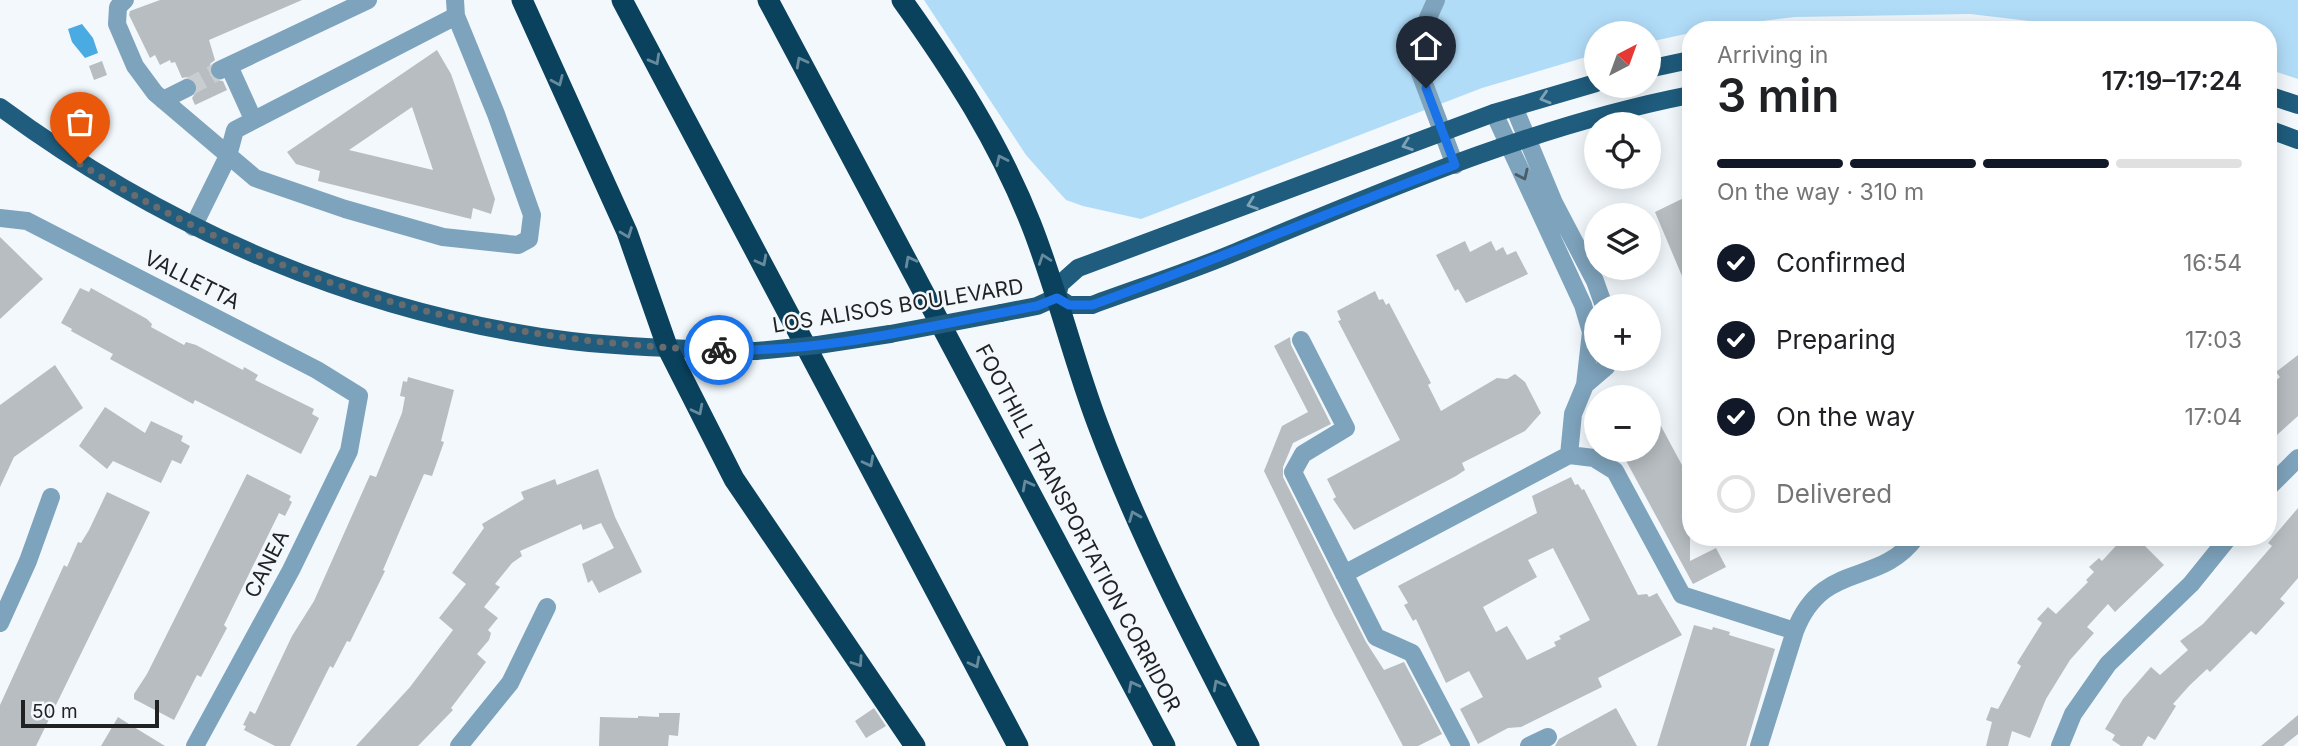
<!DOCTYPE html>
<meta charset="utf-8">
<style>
body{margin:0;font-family:Inter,sans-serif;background:#f6f6f6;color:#202124;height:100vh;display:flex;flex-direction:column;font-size:26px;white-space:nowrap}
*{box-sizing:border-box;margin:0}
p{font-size:23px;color:#757577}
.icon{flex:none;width:38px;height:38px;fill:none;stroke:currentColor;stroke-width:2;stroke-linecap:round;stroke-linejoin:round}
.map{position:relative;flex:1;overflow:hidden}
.details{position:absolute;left:1682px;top:21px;width:595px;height:525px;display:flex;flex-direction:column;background:#fff;border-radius:28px;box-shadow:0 4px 18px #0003}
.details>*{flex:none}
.needle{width:46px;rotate:41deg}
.controls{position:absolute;left:1584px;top:21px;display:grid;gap:14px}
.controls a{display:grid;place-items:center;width:77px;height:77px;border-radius:50%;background:#fff;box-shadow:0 4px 18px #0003;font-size:35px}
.scale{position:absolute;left:21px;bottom:18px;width:138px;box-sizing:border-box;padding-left:7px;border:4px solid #1f2122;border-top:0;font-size:19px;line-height:24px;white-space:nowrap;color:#1f2122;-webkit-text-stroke:5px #f2f8fc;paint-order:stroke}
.pin{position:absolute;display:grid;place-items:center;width:60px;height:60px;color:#fff;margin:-72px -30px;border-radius:50% 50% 50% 0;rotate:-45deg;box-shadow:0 0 7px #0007}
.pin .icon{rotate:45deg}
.courier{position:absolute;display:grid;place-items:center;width:70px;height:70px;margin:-35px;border:5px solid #1a73e8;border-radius:50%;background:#fff;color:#222;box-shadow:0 2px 9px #0007}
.headline em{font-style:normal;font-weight:600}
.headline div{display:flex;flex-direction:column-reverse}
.headline{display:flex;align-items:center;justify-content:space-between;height:119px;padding:0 35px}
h1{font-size:46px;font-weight:600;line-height:52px}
.bar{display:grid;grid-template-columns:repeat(4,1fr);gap:10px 7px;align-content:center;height:84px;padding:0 35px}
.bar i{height:9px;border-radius:5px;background:#e0e0e0}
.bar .on{background:#111827}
.bar p{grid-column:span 4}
ol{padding:0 35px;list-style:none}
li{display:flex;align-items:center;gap:21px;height:77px}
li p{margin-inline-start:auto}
li .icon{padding:7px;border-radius:50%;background:#111827;color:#fff;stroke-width:4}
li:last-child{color:#757577}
li i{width:38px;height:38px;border:4px solid #e0e0e0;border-radius:50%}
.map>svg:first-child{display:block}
.green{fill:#b1dcf8}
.water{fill:#4aabe2}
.building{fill:#b7bdc0;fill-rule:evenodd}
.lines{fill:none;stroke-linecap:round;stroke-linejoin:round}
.minor-tunnel{stroke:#c8cdd0;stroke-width:18;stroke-dasharray:18 9;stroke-linecap:butt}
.minor{stroke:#7ea3bc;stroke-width:18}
.major{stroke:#1f5c7d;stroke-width:18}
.highway{stroke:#0a425e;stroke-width:21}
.major-bridge{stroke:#1f5c7d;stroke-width:18}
.oneway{stroke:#678b9d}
.oneway2{stroke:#7ea2b6}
.oneway3{stroke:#4a5c67}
.done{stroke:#696c6e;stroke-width:7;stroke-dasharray:0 12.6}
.route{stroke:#1a73e8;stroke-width:9}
.labels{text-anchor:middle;stroke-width:5;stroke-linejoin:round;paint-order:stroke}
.street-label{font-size:21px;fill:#1f2122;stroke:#f2f8fc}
</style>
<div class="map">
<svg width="2298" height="746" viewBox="0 0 2298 746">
<rect width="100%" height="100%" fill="#f2f8fc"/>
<path class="green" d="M924 0H2298V79L2268 69V30H2107L1970 14 1795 17 1690 30V33L1649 42 1648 33H1596V54L1482 88 1141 219 1083 206 1066 200 1057 190 1026 155Z"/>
<path class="water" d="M82 24 93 38 98 53 85 58 72 42 68 29Z"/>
<path class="building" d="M160 0H302L209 40 215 60 210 64V74L214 80 223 81 227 90 195 105 192 98 198 89 197 82 188 77 182 78 175 62 171 63 170 60 160 65 155 55 150 58 129 15 130 11Z
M437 50 451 74 495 199 491 214 473 208 471 219 318 181 320 171 296 164 287 152ZM412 107 433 170 349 150Z
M102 61 107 75 94 80 89 66Z
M1690 195V295L1655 212Z
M0 237 43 279 0 319Z
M1465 241 1470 252 1491 241 1496 251 1503 247 1507 255 1516 251 1528 274 1466 303 1458 289 1455 291 1436 255Z
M80 288 89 292 91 288 147 319 152 324 151 327 184 345 186 342 196 345 239 368 243 370 244 367 258 375 255 380 314 409 312 414 319 418 301 454 195 400 193 404 110 359 113 354 71 331 72 329 61 323Z
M1375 291 1379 300 1383 299 1386 305 1389 303 1431 383 1428 385 1441 411 1497 378 1507 379 1515 374 1525 382 1541 413 1525 431 1462 463 1465 470 1456 476 1354 530 1333 499 1336 497 1327 479 1400 440 1338 321 1341 320 1337 311Z
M1290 337 1291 345 1331 424 1293 443 1283 467V477L1366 642 1384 670 1404 662 1442 734 1418 746H1403L1333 613 1264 471 1282 426 1308 412 1274 346Z
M2298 355V416L2268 443V387L2280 377 2276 372Z
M55 365 83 408 14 457 0 487V405Z
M408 377 454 390 441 441 444 442 432 476 424 474 383 570 385 571 350 642 347 641 333 668 330 666 290 746H275L244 730 246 726 243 725 250 711 255 714 292 636 314 601 370 475 376 477 402 413 405 397 400 396 403 381 407 382Z
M1648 402 1690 480V561L1716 548 1726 567 1693 584 1624 457 1637 450H1648Z
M105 407 145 433 151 421 183 436 181 441 190 446 181 464 172 460 161 483 113 461 107 469 79 446Z
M598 469 615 517 642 572 599 593 592 580 588 583 582 564 614 548 601 523 583 530 581 524 520 551 522 556 512 563 495 584 500 587 484 607 498 618 488 630 491 633 489 640 477 654 486 662 451 708 453 710 418 746H356L410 687 453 630 439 618 466 584 452 573 484 528 482 524 524 499 521 492 555 479 557 485Z
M247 474 291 496 289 500 292 502 285 516 279 513 224 625 227 628 201 677 197 675 174 720 134 699V694L147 674Z
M1571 477 1575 485 1578 484 1582 490 1584 489 1638 595 1647 594 1649 597 1657 593 1682 635 1598 678 1602 687 1521 727 1508 728 1478 744 1460 709 1483 697 1469 671 1446 683 1416 619 1413 621 1404 605 1408 603 1398 586 1537 513 1532 496ZM1553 548 1590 620 1559 636 1561 639 1554 642 1556 646 1527 660 1507 626 1496 632 1483 607 1537 577 1528 560Z
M107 492 150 512 36 746H0V705L64 565 67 567 78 542 81 543 89 530Z
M2298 508V578L2280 599 2285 603 2256 635 2251 631 2210 672 2207 669 2189 686 2173 704 2176 706 2155 740 2148 736 2142 746H2121L2112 740 2115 735 2105 729 2123 699 2151 667 2160 675 2188 650 2180 641 2203 624 2232 592 2272 546 2268 543Z
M2124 537H2136L2164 565 2115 612 2108 604 2087 627 2094 633 2070 660 2046 699 2030 738 2012 731 2008 746H1986L1992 722 1986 720 1991 707 1998 709 2021 666 2017 663 2042 623 2037 619 2048 607 2056 614 2088 582 2086 580 2094 572 2089 567 2099 558 2102 561Z
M1694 625 1712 630 1713 627 1730 632 1729 635 1775 649 1746 746H1657Z
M874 708 886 726 866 738 855 721Z
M1616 708 1637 746H1555L1559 739Z
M659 713H680L678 736 669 735 668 746H599L600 717 638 718V716L659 717Z
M2298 715V734L2283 746H2261Z
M118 717 129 724 165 746H101Z"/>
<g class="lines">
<path class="minor-tunnel" d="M187 88 220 70"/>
<path class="minor" d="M125 0 118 7 117 24 135 66 155 93 255 178 345 209 443 237 518 245 529 239 532 215 496 114 456 16
M1436 0 1419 38 1417 65 1455 165
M229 66 253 119
M220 70 368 0
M163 100 187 88
M1514 107 1554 203 1595 281 1604 306
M1494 113 1583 305 1591 332 1585 385 1573 414 1569 455
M0 218 27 221 317 370 359 396 349 451 291 570 195 746
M193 227 228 156 235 130 456 16 455 0
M1301 340 1346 428 1303 454 1293 472 1376 637 1412 653 1461 746
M1585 385 1606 367V359
M2268 488 2298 458
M1344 574 1569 455 1594 458 1615 471 1682 595 1795 631 1759 746
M0 623 28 561 51 497
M1795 631C1823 559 1879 588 1916 537
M459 746 510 683 547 607
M1529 746 1548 737
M2060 746 2073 714 2108 664 2191 584 2229 537"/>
<path class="major" d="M1648 69 1690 60
M2268 95 2298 105
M0 107C168 231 363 315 571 341 633 348 694 349 756 351
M2268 129 2298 140
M1057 297 1069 305H1092C1138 288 1185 273 1231 254 1381 192 1531 126 1690 95
M1001 313 1037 306 1057 297 1060 284 1078 268 1494 113 1596 83
M818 345 890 334"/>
<path class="highway" d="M522 0 627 232 668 349 734 479 915 746
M622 0 1018 746
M768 0 1165 746
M902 0C953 71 999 143 1031 224 1057 290 1073 359 1098 425 1140 537 1194 640 1249 746"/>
<path class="major-bridge" d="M890 334 1001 313
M756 351 818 345"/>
</g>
<defs><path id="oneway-chevron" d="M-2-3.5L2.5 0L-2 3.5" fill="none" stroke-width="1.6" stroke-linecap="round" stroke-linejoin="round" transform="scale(1.75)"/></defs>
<g class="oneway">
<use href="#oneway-chevron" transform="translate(655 60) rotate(61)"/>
<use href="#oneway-chevron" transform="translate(801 62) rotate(-118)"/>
<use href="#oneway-chevron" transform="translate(558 81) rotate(66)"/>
<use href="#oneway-chevron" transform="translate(1001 160) rotate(-115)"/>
<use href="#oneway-chevron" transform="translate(627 233) rotate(69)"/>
<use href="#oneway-chevron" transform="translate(1044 259) rotate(-109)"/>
<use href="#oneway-chevron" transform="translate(762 261) rotate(62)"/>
<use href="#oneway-chevron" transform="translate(910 261) rotate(-118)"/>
<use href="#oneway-chevron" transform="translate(698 410) rotate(63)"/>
<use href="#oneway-chevron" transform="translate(869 462) rotate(62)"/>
<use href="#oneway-chevron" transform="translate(1027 485) rotate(-118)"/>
<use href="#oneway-chevron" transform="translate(1134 516) rotate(-112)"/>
<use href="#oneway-chevron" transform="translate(858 662) rotate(56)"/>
<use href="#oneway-chevron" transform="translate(975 663) rotate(62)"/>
<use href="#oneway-chevron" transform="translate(1218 685) rotate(-118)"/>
<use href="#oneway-chevron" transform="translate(1133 686) rotate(-118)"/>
</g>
<g class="oneway2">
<use href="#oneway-chevron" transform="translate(1545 98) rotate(163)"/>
<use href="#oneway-chevron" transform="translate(1407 145) rotate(161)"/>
<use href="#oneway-chevron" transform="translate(1252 204) rotate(160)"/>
</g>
<use class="oneway3" href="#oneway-chevron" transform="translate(1523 175) rotate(65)"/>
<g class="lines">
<path class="done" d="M80 164C286 288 479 342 719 350"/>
<path class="route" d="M719 350C827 353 932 325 1037 306L1057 298 1069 305H1092C1214 261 1334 210 1455 165L1426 88"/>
</g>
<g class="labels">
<g class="street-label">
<text transform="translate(192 280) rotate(27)" y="7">VALLETTA</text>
<text transform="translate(898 306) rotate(-9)" y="7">LOS ALISOS BOULEVARD</text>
<text transform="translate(1078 528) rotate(62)" y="7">FOOTHILL TRANSPORTATION CORRIDOR</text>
<text transform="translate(267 564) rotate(-63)" y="7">CANEA</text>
</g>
</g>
</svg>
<div class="controls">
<a><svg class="needle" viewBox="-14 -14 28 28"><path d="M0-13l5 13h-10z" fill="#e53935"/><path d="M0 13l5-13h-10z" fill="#757577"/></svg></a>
<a><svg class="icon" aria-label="locate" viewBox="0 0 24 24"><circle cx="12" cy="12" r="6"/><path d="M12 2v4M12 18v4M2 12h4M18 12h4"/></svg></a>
<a><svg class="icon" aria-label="layers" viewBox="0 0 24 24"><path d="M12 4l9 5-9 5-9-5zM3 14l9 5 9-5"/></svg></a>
<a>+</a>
<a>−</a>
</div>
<div class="scale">50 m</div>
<div class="pin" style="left:80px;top:164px;background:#ea580c"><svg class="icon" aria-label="bag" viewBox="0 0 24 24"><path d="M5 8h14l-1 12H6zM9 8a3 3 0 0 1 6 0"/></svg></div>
<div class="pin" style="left:1426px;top:88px;background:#1f2937"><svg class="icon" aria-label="home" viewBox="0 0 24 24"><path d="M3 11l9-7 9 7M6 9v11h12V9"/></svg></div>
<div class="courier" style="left:719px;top:350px"><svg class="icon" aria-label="bike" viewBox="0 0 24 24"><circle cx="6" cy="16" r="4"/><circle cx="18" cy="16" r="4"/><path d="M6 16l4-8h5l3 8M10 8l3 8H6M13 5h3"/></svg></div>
<section class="details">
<div class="headline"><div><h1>3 min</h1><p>Arriving in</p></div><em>17:19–17:24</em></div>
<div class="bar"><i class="on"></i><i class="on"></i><i class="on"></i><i></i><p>On the way · 310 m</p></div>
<ol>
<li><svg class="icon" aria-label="check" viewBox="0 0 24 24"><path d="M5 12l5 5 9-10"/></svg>Confirmed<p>16:54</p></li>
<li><svg class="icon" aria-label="check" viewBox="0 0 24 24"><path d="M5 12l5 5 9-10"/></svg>Preparing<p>17:03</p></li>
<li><svg class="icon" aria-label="check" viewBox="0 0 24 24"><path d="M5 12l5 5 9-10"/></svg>On the way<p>17:04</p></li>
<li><i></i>Delivered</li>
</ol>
</section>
</div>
